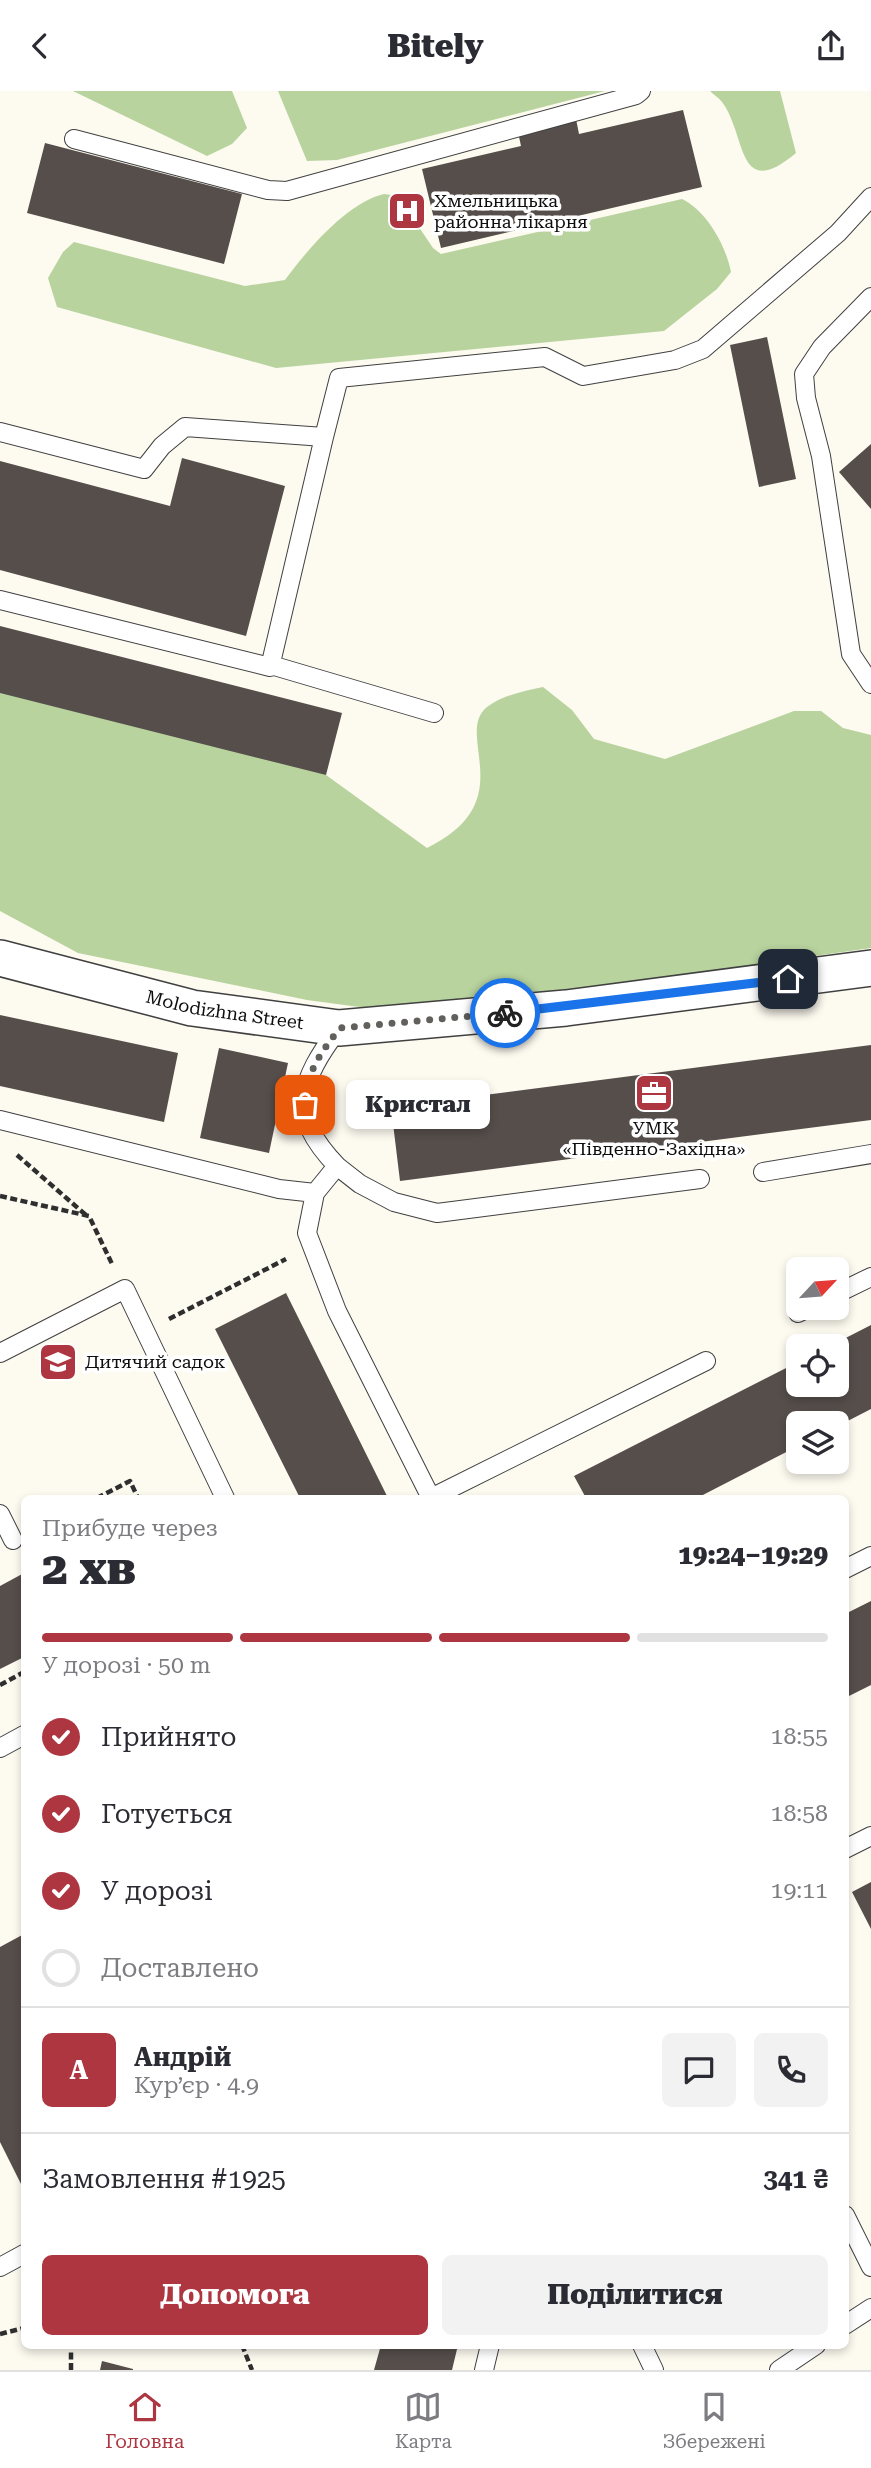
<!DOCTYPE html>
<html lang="uk">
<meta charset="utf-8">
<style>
body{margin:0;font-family:"Roboto Serif",serif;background:#f2f2f3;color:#2b2b33;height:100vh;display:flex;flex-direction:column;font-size:26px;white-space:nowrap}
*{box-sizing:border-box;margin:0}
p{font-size:23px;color:#7c7c81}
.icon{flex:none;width:38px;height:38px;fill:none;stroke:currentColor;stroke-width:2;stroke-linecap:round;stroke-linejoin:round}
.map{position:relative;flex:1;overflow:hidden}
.drawer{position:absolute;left:21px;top:1404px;width:828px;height:854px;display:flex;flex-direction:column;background:#fff;border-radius:10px;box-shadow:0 4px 10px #0003}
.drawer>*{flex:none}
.needle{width:46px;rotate:64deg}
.tools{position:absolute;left:786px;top:1166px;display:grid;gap:14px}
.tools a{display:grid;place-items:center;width:63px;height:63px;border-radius:10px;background:#fff;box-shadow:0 4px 10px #0003;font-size:35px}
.pin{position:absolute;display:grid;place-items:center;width:60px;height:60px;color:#fff;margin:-30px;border-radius:14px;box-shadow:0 4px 10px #0006}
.courier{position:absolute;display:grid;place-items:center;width:70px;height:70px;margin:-35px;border:5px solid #1a73e8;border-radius:50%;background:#fff;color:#222;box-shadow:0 2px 9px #0007}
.bubble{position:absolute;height:49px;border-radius:10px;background:#fff;box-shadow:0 4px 10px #0003;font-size:23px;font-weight:800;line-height:49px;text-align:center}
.summary em{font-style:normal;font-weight:800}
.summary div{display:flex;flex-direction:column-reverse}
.summary{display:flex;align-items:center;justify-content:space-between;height:119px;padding:0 21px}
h1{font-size:46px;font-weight:800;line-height:52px}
.bar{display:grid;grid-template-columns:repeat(4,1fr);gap:10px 7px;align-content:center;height:84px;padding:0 21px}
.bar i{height:9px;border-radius:5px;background:#e1e1e2}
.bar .current{background:#ad3641}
.bar p{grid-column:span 4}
.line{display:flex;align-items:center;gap:18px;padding:0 21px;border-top:2px solid #e1e1e2}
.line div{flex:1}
.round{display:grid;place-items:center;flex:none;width:74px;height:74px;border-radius:10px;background:#f2f2f3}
ol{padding:0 21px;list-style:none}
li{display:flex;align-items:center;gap:21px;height:77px}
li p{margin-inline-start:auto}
li .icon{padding:7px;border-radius:50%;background:#ad3641;color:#fff;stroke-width:4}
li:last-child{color:#7c7c81}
li i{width:38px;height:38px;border:4px solid #e1e1e2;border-radius:50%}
.action{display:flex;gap:14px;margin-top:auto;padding:14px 21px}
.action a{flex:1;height:80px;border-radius:10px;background:#ad3641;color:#fff;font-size:28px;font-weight:800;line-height:80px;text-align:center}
.action a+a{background:#f2f2f3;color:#2b2b33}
header{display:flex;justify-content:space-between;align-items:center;height:91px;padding:0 21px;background:#fff;font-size:32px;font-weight:800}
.dock{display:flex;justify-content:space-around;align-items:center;height:98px;border-top:2px solid #e1e1e2;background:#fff;font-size:19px;color:#7c7c81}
.dock a{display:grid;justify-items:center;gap:4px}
.dock .current{color:#ad3641}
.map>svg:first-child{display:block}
.forest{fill:#b8d39e}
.building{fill:#554e4b}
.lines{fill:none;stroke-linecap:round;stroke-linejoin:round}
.service-casing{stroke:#404040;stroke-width:20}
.minor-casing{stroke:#404040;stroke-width:38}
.path{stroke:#2f2f2f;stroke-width:4.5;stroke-dasharray:7 3.5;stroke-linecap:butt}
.service{stroke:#fff;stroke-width:18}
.minor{stroke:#fff;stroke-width:35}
.done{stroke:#61605c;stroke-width:7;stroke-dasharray:0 12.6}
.route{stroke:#1a73e8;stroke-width:9}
.labels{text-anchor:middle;stroke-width:7;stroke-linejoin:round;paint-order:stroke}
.poi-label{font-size:18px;fill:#0d0d0d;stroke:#fff;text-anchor:start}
.street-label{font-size:18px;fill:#0d0d0d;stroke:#fff}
</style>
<header><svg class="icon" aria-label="back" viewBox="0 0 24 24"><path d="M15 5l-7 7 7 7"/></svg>Bitely<svg class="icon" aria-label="share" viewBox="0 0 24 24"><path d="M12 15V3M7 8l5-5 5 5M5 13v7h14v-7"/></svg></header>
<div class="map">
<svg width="871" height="2279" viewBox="0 0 871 2279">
<rect width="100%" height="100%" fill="#fdfaf0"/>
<path class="forest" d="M73 0H232L247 37 232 53 207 65Z
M278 0H605L337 69 307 70Z
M710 0H780L796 62C736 112 747 44 722 11 719 7 713 3 710 0Z
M384 103 398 105 433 157 441 163 682 108C707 120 726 155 731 181L717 198 664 240 276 277 57 216 48 187 63 161 74 151 245 195 285 189C307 159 348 111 384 103Z
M0 541 326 684 427 757C523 710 453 644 487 616 502 604 525 600 543 596L572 619 594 648 665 668 794 620H821L843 637 871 644V857L515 908 367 917 307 909 78 862 0 820Z"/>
<path class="building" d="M683 19 702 96 441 157 422 78 521 55 518 41 576 28 579 43Z
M45 52 242 103 224 173 27 122Z
M767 246 796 388 759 396 730 254Z
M871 353V418L839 381Z
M182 367 285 395 246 545 0 479V370L170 415Z
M0 535 342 622 326 684 0 602Z
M0 924 178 962 164 1031 0 995Z
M871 954V1029L400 1090 391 1016Z
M219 957 288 972 269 1062 200 1047Z
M286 1202 388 1407H300L215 1238Z
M871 1234V1318L836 1336V1332H798V1355L697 1407H586L574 1385 798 1271V1293H836V1255H830Z
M24 1482V1566L0 1578V1495Z
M871 1510V1594L845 1607V1523Z
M871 1791V1838L852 1801Z
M24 1843 23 1927 24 2099 0 2051V1856Z
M381 2254H458L452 2279H374Z
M102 2270 133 2278V2279H100Z"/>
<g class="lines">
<defs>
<path id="service" d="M74 48 268 99 287 100 636 4 641 0
M871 206 822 256 804 283 806 307 821 365 851 563 871 593
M0 341 144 378 162 355 185 336 324 346 339 287 545 266 583 285 675 269 703 258 838 142 871 106
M0 509 270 576 324 346
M271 574 434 622
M339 937C299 991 287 1023 337 1075L315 1102 307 1142 337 1220 431 1407
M0 1029 279 1098 315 1102
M337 1075 360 1093 394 1111 437 1122 700 1088
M763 1081 871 1063
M836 1203 871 1186
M798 1222 810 1216
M0 1262 125 1198 225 1407
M431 1407 706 1270
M0 1423 13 1449
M845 1478 871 1465
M0 1657 24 1644
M845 1758 871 1745
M845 2124 871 2176
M0 2176 24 2163
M845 2234 871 2217
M642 2254 654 2279
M484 2279 490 2254
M779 2279 816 2254"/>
<g id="minor">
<path id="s1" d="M0 867 192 917 339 937 566 917 871 877"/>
</g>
</defs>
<use href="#service" class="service-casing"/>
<use href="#minor" class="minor-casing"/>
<path class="path" d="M17 1064 87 1125
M0 1105 89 1125 113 1175
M169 1228 286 1168
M97 1407 130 1390 138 1407
M0 1594 24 1581
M0 2243 24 2237
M242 2254 252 2279
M71 2279V2254"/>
<use href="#service" class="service"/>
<use href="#minor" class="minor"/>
</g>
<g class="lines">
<path class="done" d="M305 1014C305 983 321 961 340 937L505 922"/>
<path class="route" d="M505 922 788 888"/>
</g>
<defs>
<symbol id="hospital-square" viewBox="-11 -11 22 22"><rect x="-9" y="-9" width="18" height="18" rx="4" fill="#ad3641" stroke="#fff"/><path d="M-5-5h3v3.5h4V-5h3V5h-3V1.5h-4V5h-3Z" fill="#fff"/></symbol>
<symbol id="office-square" viewBox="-11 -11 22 22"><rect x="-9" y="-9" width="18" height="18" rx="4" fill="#ad3641" stroke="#fff"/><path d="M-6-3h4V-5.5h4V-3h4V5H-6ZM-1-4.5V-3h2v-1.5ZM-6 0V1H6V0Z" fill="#fff"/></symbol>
<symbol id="school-square" viewBox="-11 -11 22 22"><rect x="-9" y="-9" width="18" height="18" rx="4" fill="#ad3641" stroke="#fff"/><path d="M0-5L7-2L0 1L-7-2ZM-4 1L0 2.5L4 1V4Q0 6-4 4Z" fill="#fff"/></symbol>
</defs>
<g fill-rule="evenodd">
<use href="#hospital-square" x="385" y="98" width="44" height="44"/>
<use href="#office-square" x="632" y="980" width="44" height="44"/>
<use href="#school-square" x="36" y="1249" width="44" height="44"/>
</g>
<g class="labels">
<g class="poi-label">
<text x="434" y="116">Хмельницька<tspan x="434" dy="21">районна лікарня</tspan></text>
<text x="654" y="1043" text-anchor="middle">УМК<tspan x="654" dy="21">«Південно-Західна»</tspan></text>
<text x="85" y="1277">Дитячий садок</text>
</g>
<g class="street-label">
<text dy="6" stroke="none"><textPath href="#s1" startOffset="231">Molodizhna Street</textPath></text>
</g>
</g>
</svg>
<div class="tools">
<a><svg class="needle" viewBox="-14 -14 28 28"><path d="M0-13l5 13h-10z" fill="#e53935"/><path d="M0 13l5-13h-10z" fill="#7c7c81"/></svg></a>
<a><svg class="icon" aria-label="locate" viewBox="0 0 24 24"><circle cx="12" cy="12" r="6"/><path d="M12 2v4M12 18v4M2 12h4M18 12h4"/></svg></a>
<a><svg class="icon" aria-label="layers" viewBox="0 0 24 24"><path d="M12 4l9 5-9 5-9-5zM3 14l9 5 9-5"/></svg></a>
</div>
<div class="pin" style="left:305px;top:1014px;background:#ea580c"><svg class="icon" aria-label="bag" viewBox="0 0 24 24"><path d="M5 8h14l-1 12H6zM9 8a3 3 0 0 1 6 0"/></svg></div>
<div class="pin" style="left:788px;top:888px;background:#1f2937"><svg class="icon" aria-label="home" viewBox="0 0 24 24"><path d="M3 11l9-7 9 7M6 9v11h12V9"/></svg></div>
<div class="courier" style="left:505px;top:922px"><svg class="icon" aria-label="bike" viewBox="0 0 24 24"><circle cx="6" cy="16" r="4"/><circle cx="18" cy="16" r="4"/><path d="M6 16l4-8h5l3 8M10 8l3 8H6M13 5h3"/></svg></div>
<div class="bubble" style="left:346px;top:989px;width:144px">Кристал</div>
<section class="drawer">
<div class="summary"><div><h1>2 хв</h1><p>Прибуде через</p></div><em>19:24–19:29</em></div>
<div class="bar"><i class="current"></i><i class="current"></i><i class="current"></i><i></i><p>У дорозі · 50 m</p></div>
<ol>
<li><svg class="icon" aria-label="check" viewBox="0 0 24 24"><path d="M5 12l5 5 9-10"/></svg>Прийнято<p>18:55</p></li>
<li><svg class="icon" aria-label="check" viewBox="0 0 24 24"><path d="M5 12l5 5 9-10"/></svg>Готується<p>18:58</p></li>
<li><svg class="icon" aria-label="check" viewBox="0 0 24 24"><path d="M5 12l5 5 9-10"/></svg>У дорозі<p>19:11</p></li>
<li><i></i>Доставлено</li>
</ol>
<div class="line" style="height:126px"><b class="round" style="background:#ad3641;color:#fff">А</b><div><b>Андрій</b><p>Кур’єр · 4.9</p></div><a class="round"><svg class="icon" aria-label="chat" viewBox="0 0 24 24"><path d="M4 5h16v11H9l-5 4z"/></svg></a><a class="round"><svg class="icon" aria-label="phone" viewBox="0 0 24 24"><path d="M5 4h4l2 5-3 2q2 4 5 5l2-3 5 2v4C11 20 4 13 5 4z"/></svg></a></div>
<div class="line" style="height:91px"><div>Замовлення #1925</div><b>341 ₴</b></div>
<div class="action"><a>Допомога</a><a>Поділитися</a></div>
</section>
</div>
<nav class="dock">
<a class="current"><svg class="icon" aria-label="home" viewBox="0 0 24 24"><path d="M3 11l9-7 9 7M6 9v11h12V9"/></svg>Головна</a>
<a><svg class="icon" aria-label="map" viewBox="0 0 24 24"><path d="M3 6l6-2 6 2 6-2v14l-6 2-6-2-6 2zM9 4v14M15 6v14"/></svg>Карта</a>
<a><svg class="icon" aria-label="saved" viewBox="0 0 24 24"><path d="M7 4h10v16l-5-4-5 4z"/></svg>Збережені</a>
</nav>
